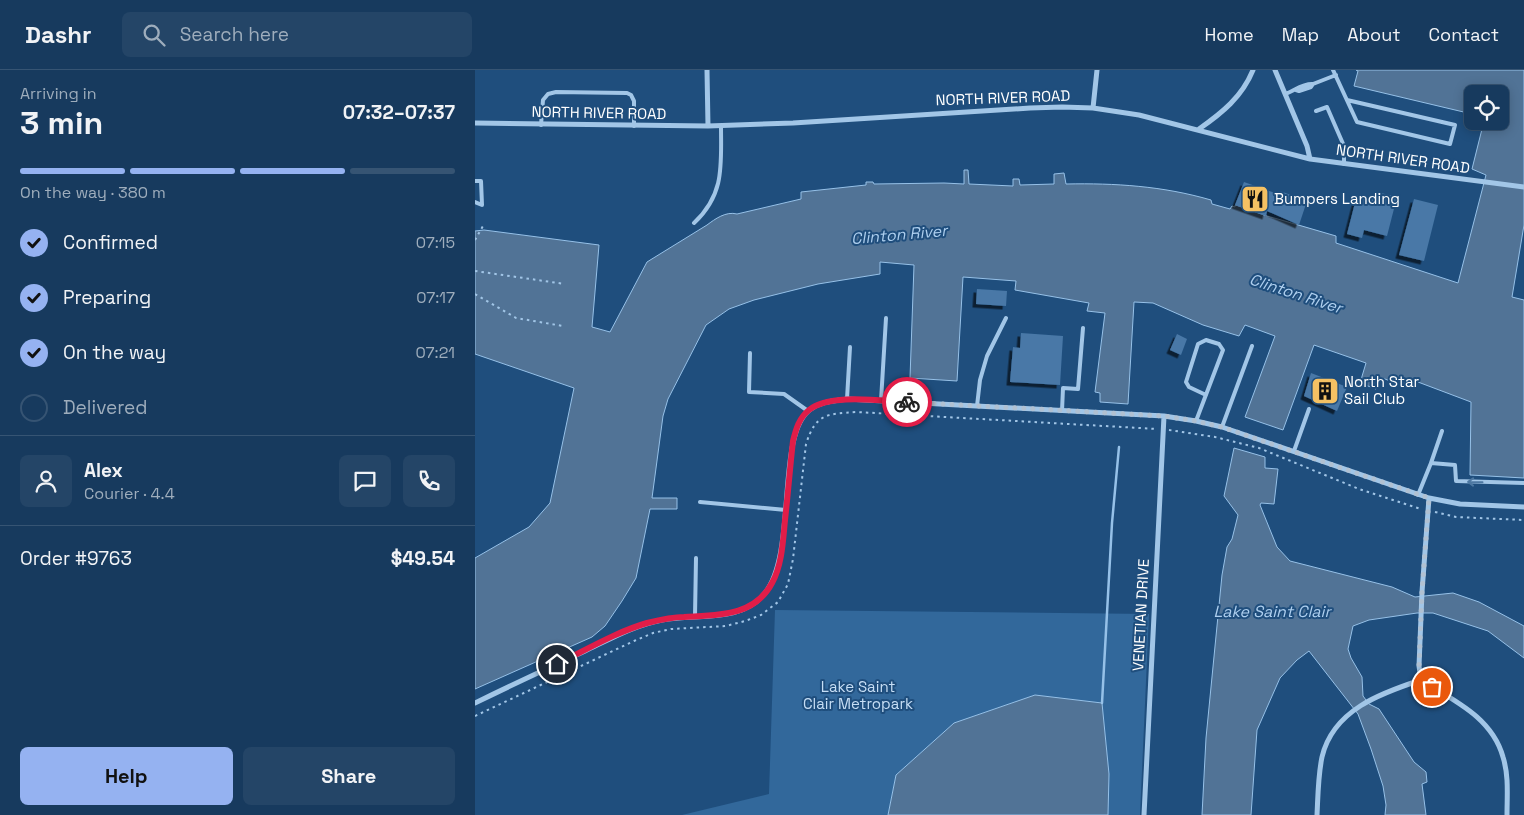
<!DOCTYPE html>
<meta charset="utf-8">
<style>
body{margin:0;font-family:"Space Grotesk",sans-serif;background:#244567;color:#f1f3f6;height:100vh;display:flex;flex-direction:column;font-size:19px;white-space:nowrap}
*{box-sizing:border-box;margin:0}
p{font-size:16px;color:#9eadbc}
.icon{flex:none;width:28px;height:28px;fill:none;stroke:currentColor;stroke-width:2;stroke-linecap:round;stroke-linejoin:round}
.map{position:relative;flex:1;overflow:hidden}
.side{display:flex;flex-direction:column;background:#173a5e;width:475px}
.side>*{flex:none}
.controls{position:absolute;left:989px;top:15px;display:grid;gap:10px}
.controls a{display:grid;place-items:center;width:45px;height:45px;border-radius:8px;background:#173a5e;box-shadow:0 2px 12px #0003,0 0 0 1px #365473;font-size:25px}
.pin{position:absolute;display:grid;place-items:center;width:42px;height:42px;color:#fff;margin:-21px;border:2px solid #fff;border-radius:50%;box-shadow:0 1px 5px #0007}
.courier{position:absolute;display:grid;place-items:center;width:50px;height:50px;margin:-25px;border:4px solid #e11d48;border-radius:50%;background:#fff;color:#222;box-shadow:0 1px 6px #0007}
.overview em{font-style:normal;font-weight:700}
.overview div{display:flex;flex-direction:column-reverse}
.overview{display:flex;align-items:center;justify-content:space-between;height:85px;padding:0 20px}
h1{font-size:32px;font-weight:700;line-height:38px}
.bar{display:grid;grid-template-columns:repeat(4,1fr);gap:8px 5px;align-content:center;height:60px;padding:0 20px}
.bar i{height:6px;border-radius:4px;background:#365473}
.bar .current{background:#95b2f1}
.bar p{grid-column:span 4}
.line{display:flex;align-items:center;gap:12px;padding:0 20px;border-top:1px solid #365473}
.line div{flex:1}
.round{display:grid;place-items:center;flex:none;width:52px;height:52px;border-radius:8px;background:#244567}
ol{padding:0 20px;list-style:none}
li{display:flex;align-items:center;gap:15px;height:55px}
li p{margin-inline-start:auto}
li .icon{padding:5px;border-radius:50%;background:#95b2f1;color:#111;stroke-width:4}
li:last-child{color:#9eadbc}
li i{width:28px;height:28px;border:2px solid #365473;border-radius:50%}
.cta{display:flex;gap:10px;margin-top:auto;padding:10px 20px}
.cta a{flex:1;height:58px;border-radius:8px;background:#95b2f1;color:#111;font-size:20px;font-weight:700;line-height:58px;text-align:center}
.cta a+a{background:#244567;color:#f1f3f6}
header{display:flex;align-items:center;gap:30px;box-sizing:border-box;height:70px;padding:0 25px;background:#173a5e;border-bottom:1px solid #365473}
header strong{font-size:24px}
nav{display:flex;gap:28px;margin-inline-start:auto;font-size:18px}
.search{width:350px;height:45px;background:#244567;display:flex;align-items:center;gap:12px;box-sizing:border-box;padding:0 18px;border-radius:8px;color:#9eadbc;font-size:19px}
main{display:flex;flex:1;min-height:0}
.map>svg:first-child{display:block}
.green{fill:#32689b}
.water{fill:#517396;stroke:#96c1e8}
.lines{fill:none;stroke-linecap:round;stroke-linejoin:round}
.stream{stroke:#96c1e8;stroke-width:2.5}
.building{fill:#4878a7;filter:url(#shadow)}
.path{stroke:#a2c6e7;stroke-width:2;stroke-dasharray:2.5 4;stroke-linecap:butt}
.service{stroke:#a2c6e7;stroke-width:4}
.minor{stroke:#a2c6e7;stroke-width:5}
.oneway{stroke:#4d78a2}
.done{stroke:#b1c1d2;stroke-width:5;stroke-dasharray:0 9}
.route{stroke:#e11d48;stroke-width:6}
.labels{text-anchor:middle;stroke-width:4;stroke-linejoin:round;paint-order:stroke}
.street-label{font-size:15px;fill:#fff;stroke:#1f4e7d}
.poi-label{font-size:15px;fill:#fff;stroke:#1f4e7d;text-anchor:start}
.park-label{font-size:15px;fill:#c6def5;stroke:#1f4e7d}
.water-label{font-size:16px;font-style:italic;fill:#aecfef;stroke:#1f4e7d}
</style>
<header>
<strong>Dashr</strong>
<div class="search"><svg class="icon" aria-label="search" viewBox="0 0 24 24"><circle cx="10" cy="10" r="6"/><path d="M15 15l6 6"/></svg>Search here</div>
<nav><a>Home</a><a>Map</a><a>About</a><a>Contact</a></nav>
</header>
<main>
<section class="side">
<div class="overview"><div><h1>3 min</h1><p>Arriving in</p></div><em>07:32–07:37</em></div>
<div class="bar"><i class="current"></i><i class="current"></i><i class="current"></i><i></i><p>On the way · 380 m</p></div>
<ol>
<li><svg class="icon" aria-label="check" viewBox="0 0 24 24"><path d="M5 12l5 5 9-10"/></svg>Confirmed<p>07:15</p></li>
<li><svg class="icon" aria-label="check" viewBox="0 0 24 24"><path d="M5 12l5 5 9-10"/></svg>Preparing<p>07:17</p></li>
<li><svg class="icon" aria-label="check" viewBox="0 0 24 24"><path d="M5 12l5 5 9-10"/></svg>On the way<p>07:21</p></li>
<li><i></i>Delivered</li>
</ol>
<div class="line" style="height:90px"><a class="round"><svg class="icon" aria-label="person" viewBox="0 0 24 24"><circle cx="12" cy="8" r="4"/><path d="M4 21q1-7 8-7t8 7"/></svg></a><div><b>Alex</b><p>Courier · 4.4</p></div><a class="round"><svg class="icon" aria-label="chat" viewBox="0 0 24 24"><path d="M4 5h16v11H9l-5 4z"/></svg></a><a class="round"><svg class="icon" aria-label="phone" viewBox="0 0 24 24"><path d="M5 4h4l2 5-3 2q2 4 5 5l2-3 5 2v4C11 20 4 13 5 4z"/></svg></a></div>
<div class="line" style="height:65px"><div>Order #9763</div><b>$49.54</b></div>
<div class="cta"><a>Help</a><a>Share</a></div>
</section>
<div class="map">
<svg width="1049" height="745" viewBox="0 0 1049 745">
<defs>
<filter id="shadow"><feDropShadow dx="-3.5" dy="3.5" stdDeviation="0" flood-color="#0009"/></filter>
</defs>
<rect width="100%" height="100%" fill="#1f4e7d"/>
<path class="green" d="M300 540 674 544 665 745H633L634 704 627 633 560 625 479 653 421 705 413 745H207L294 724Z"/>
<path class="water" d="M881 0H1049V155L1037 227 1049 230V408L995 405 996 332 935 309 930 316 904 307 901 319 885 313 891 293 839 275 808 360 770 347 800 266 770 255 764 266 728 255 678 233 659 232 653 334 625 332V323L620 322 630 243 612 241 614 233 540 220 541 211 488 207 482 311 435 308 439 195 405 192V204L343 214 279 230 254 239 231 255 193 329 188 346 177 428H202V439H175L161 508 147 531 130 556 117 567 0 619V488L54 457 75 433 99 318 0 284V161L9 160 124 175 117 257 135 262 172 192 232 155C240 149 251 141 262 144L326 129V122L391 115V112H398L399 114 469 113 489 114V100H493L494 114 538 116V109H544L545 115 579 114V104L589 103 591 114C640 113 688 116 736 130L737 134 755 139 757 136 760 137V135C771 138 779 142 789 145 813 152 837 159 861 166V173L983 213 1011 105 997 99 1009 51H1025V24H998L997 44 879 16 883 1Z
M759 378 790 387V398L803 399 799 434 786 433 785 435 802 477 815 491 917 517 940 527 978 523 1004 532 1049 556V588L1013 561 958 543H942L894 550 878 556 873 579 876 588 887 607 888 626 894 634 904 639 939 692 951 702 952 712 947 714 951 745H910L911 735 908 716 896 679 883 644 834 581 822 590 805 608 782 660 776 745H727L731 668 747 505 752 477 757 469 763 445 749 426Z
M560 625 627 633 634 704 633 745H413L421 705 479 653Z"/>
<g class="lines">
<path class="stream" d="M627 633 637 453 644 377"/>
</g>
<path class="building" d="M769 112 803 124 805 121 832 131 824 155 792 141 791 146 760 135Z
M902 122 922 127 912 166 889 160 887 168 872 164 882 125 900 130Z
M939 129 963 135 949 191 924 185Z
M502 219 532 221 531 236 501 234Z
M546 263 588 266 585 315 535 312 538 277 545 278Z
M702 264 712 269 706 285 695 280Z
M836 303 872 317 862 341 829 326Z"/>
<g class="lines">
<path class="path" d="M0 170 8 156
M0 201 90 214
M0 224 41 248 88 256
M694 360 740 367 784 378 884 419 946 439
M960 442 981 447 1049 450
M0 646 159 571 178 563 196 559 251 556 270 551 286 545 303 532 313 514 318 489 331 374C341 343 352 344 382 342L682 359"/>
<path class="service" d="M858 0 882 52 975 74 980 55 872 30
M821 20 824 21 836 17 838 14
M810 24C819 21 828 13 838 14L861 5
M841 41 852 37 869 76V94
M66 55 68 30 73 24 81 22 152 23 156 25 159 31V56
M0 111H6L7 135 0 132
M219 153C250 124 246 95 246 56
M275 283 274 322 309 324 333 341
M372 329 375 277
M406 331 411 248
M502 336 505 310 512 286 531 248
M587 341 588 318 603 319 608 258
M721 351 748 280 744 274 731 270 723 274 711 312 714 317 731 325
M747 357 777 276
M819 381 834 339
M956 393 967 361
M943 425 956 393 980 395 981 411 1049 413
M225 432 311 440
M220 546 221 488"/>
<path class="minor" d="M232 0 233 56
M800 0 832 76 835 89
M618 38 622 0
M0 53 233 56 318 53 555 38 587 37 618 38 664 45 835 89 1049 117
M724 59C747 43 767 27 778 0
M946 610 944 596 947 522 954 428
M0 633C37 615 73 598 110 581 135 569 160 555 187 550 222 543 266 554 290 523 323 481 300 363 336 339 347 331 360 331 372 329L689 346 721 351 747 357 954 428 985 434 1049 437
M669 745 689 346
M842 745C843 726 843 706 847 687 858 640 906 623 946 610 978 630 1017 647 1028 687 1034 706 1032 726 1032 745"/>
</g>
<defs><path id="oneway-shaft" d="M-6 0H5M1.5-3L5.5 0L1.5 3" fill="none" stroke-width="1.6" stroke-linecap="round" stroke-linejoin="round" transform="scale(1.25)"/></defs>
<use class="oneway" href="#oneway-shaft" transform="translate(1000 412) rotate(-179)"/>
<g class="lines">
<path class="done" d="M432 332 689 346 721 351 747 357 954 428 947 522 944 596 946 610 957 617"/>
<path class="route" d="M82 594C111 580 141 562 172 553 184 550 197 547 209 547 242 545 279 547 297 513 307 495 308 471 310 450 313 424 315 397 318 371 321 359 324 348 334 340 355 323 406 331 432 332"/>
</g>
<defs>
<symbol id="restaurant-square" viewBox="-11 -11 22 22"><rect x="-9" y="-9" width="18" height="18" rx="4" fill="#f5c163" stroke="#1f4e7d"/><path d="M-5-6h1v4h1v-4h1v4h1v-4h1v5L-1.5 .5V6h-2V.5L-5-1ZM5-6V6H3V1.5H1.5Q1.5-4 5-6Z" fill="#111"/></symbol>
<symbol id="building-square" viewBox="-11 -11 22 22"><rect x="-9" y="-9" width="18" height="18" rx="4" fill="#f5c163" stroke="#1f4e7d"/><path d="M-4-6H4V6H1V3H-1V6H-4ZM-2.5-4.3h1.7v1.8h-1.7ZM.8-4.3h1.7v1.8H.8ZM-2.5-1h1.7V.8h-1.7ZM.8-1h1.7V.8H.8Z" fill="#111"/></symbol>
</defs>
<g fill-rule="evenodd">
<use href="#restaurant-square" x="764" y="113" width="32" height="32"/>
<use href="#building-square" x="834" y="305" width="32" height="32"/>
</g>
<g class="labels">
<g class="street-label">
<text transform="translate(528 28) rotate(-2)" y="5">NORTH RIVER ROAD</text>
<text transform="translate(124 43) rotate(1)" y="5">NORTH RIVER ROAD</text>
<text transform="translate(928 89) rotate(8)" y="5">NORTH RIVER ROAD</text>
<text transform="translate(666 545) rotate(-87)" y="5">VENETIAN DRIVE</text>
</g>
<g class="poi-label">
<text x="799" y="134">Bumpers Landing</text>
<text x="869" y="317">North Star<tspan x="869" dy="17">Sail Club</tspan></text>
</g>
<g class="park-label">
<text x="383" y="622">Lake Saint<tspan x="383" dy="17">Clair Metropark</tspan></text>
</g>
<g class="water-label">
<text transform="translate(424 164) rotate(-5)" y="6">Clinton River</text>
<text transform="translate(821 223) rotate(18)" y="6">Clinton River</text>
<text x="797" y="547">Lake Saint Clair</text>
</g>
</g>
</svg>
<div class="controls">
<a><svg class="icon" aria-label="locate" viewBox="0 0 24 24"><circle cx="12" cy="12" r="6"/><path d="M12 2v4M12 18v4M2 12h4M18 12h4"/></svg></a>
</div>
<div class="pin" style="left:957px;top:617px;background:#ea580c"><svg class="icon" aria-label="bag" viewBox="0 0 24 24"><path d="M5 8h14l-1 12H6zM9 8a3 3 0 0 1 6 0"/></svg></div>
<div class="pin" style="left:82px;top:594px;background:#1f2937"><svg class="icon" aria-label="home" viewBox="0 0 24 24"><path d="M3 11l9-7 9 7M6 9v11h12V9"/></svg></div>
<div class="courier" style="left:432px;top:332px"><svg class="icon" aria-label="bike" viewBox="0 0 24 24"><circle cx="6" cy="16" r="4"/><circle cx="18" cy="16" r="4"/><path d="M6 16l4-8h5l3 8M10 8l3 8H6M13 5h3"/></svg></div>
</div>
</main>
